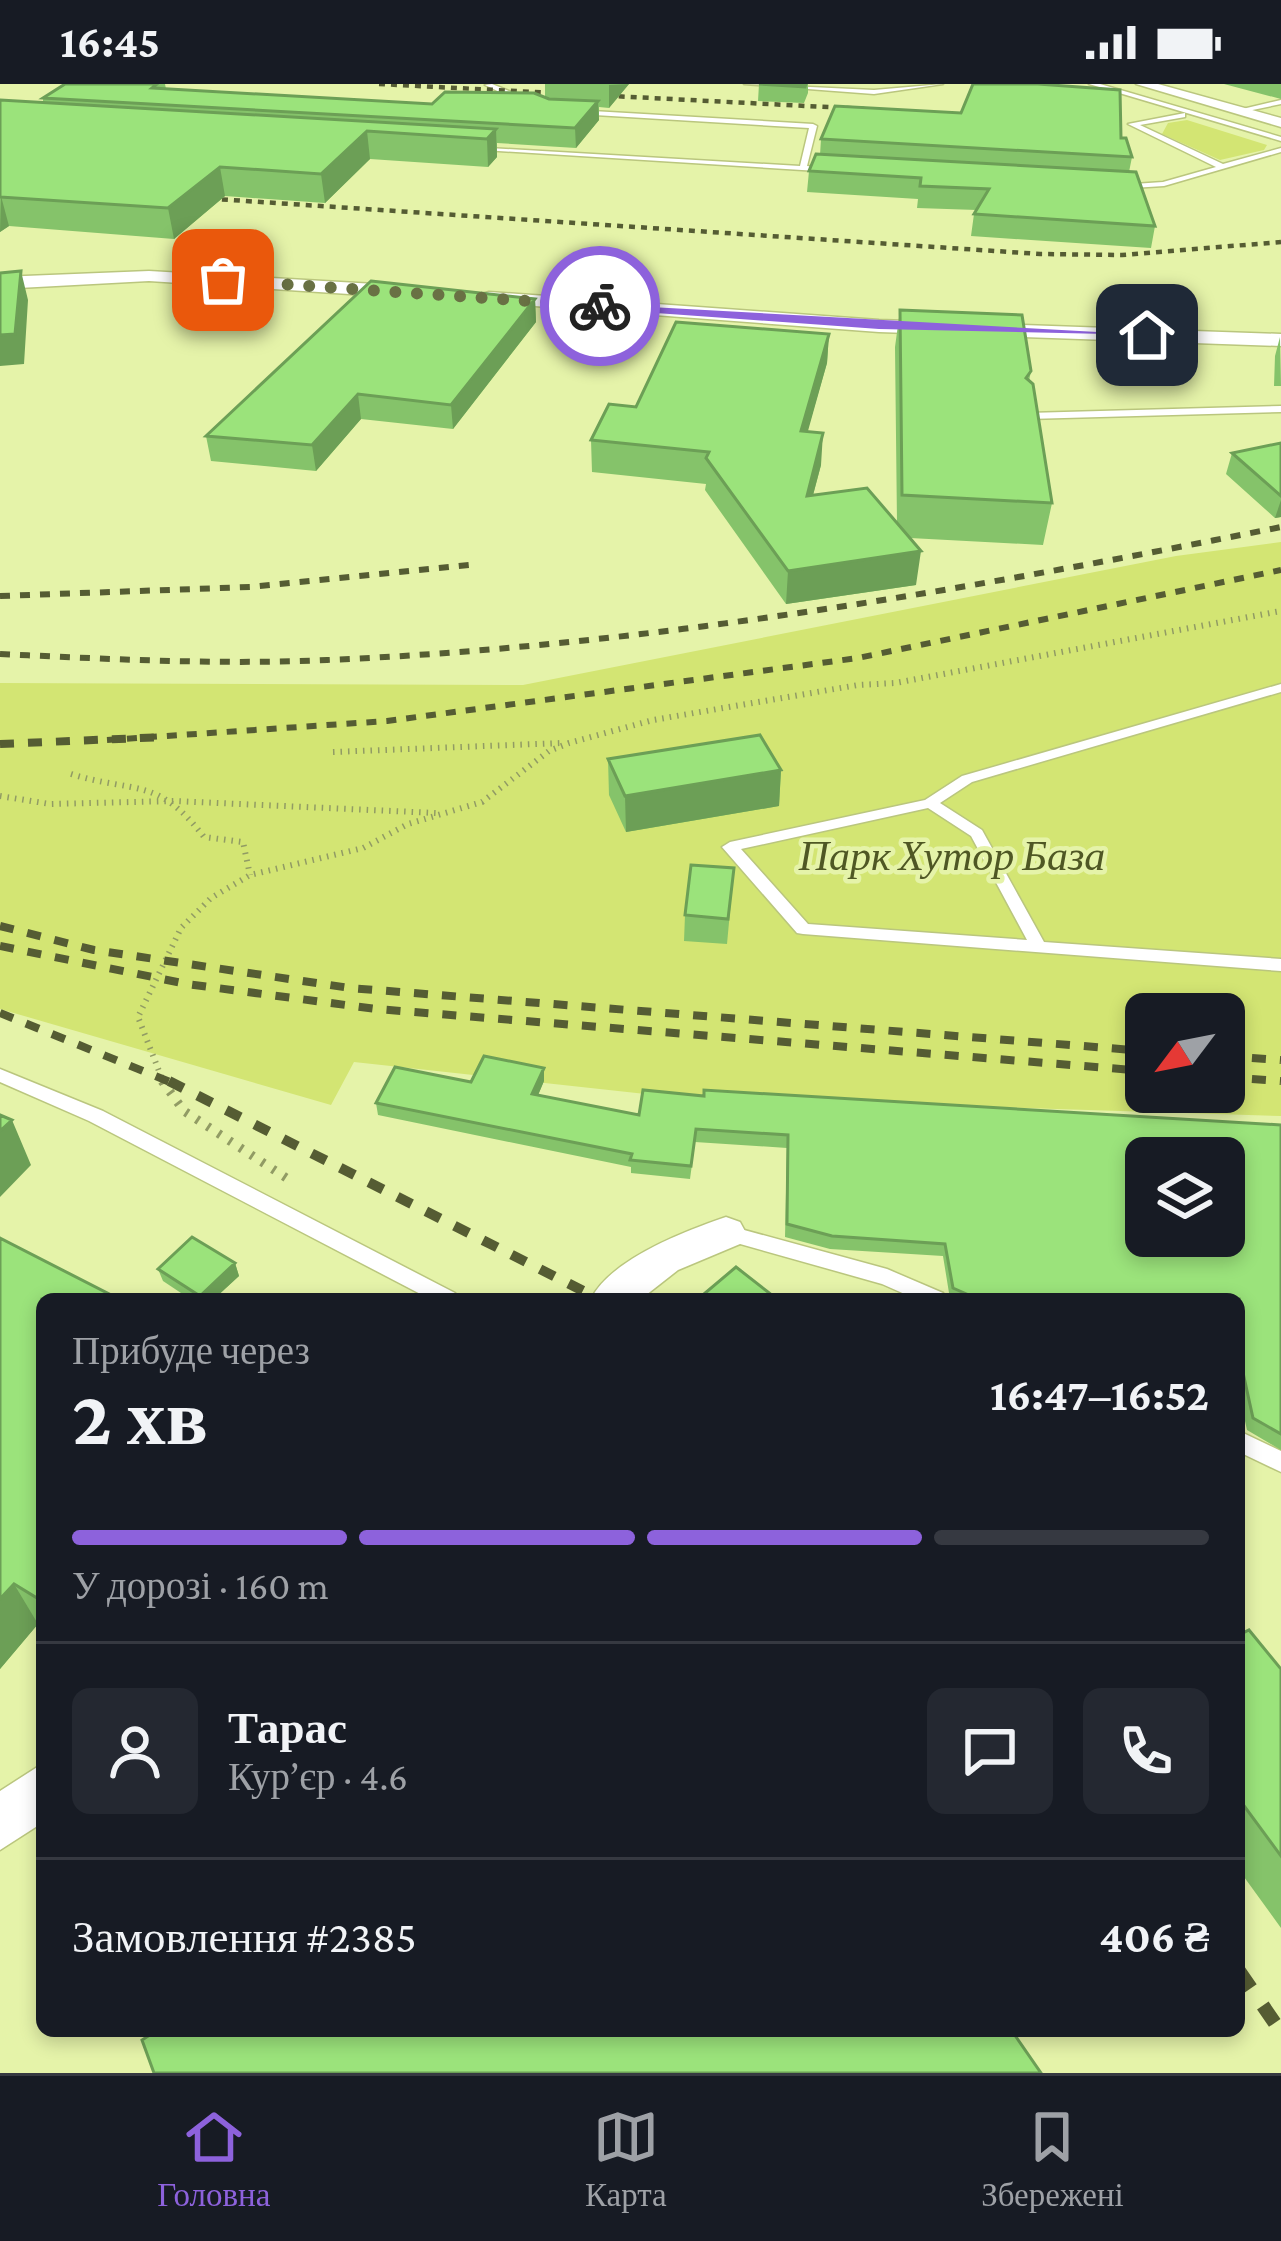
<!DOCTYPE html>
<html lang="uk">
<meta charset="utf-8">
<style>
body{margin:0;font-family:"Crimson Pro",serif;background:#242831;color:#f1f3f6;height:100vh;display:flex;flex-direction:column;font-size:45px;white-space:nowrap}
*{box-sizing:border-box;margin:0}
p{font-size:39px;color:#9ea1a6}
.icon{flex:none;width:66px;height:66px;fill:none;stroke:currentColor;stroke-width:2;stroke-linecap:round;stroke-linejoin:round}
.map{position:relative;flex:1;overflow:hidden}
.drawer{position:absolute;left:36px;top:1209px;width:1209px;height:744px;display:flex;flex-direction:column;background:#171b24;border-radius:18px;box-shadow:0 6px 18px #0003}
.drawer>*{flex:none}
.needle{width:78px;rotate:238deg}
.fabs{position:absolute;left:1125px;top:909px;display:grid;gap:24px}
.fabs a{display:grid;place-items:center;width:120px;height:120px;border-radius:18px;background:#171b24;box-shadow:0 6px 18px #0003;font-size:60px}
.pin{position:absolute;display:grid;place-items:center;width:102px;height:102px;color:#fff;margin:-51px;border-radius:24px;box-shadow:0 6px 18px #0006}
.courier{position:absolute;display:grid;place-items:center;width:120px;height:120px;margin:-60px;border:9px solid #8d62dc;border-radius:50%;background:#fff;color:#222;box-shadow:0 3px 15px #0007}
.summary em{font-style:normal;font-weight:700}
.summary div{display:flex;flex-direction:column-reverse}
.summary{display:flex;align-items:center;justify-content:space-between;height:204px;padding:0 36px}
h1{font-size:78px;font-weight:700;line-height:90px}
.bar{display:grid;grid-template-columns:repeat(4,1fr);gap:18px 12px;align-content:center;height:144px;padding:0 36px}
.bar i{height:15px;border-radius:9px;background:#363941}
.bar .current{background:#8d62dc}
.bar p{grid-column:span 4}
.line{display:flex;align-items:center;gap:30px;padding:0 36px;border-top:3px solid #363941}
.line div{flex:1}
.round{display:grid;place-items:center;flex:none;width:126px;height:126px;border-radius:18px;background:#242831}
.status{display:flex;justify-content:space-between;align-items:center;height:84px;padding:0 60px;background:#171b24;direction:ltr}
.status svg{height:33px;fill:currentColor}
.tab-bar{display:flex;justify-content:space-around;align-items:center;height:168px;border-top:3px solid #363941;background:#171b24;font-size:33px;color:#9ea1a6}
.tab-bar a{display:grid;justify-items:center;gap:6px}
.tab-bar .current{color:#8d62dc}
.map>svg:first-child{display:block}
.green{fill:#d3e573;fill-rule:evenodd}
.lines{fill:none;stroke-linecap:round;stroke-linejoin:round}
.lane-casing{stroke:#bac67e;stroke-width:3}
.street-casing{stroke:#bac67e;stroke-width:3}
.path-far1{stroke:#919b64;stroke-width:6;stroke-dasharray:1.5 6;stroke-linecap:butt}
.path{stroke:#919b64;stroke-width:9;stroke-dasharray:3 10;stroke-linecap:butt}
.lane{fill:#fff;fill-rule:evenodd}
.street{fill:#fff;fill-rule:evenodd}
.rail-far4{stroke:#555c33;stroke-width:4.5;stroke-dasharray:6 6;stroke-linecap:butt}
.rail-far3{stroke:#555c33;stroke-width:6;stroke-dasharray:10 10;stroke-linecap:butt}
.rail-far2{stroke:#555c33;stroke-width:8;stroke-dasharray:14 14;stroke-linecap:butt}
.rail-far1{stroke:#555c33;stroke-width:10;stroke-dasharray:16 16;stroke-linecap:butt}
.rail{stroke:#555c33;stroke-width:14;stroke-dasharray:21 21;stroke-linecap:butt}
.wall{fill:#85c36a}
.shaded-wall{fill:#6c9f56}
.building{fill:#9be37b;stroke:#6c9f56;stroke-width:3;fill-rule:evenodd}
.route{fill:#8d62dc}
.done{stroke:#697144;stroke-width:12;stroke-dasharray:0 21.6}
.labels{text-anchor:middle;stroke-width:9;stroke-linejoin:round;paint-order:stroke}
.park-label{font-size:42px;font-style:italic;fill:#4f5724;stroke:#e5f3a9}
</style>
<div class="status"><b>16:45</b><svg viewBox="0 0 49 12"><path d="M0 12V9h3v3zM5 12V6h3v6zM10 12V3h3v9zM15 12V0h3v12zM26 1h20v11H26zM47 4h2v5h-2z"/></svg></div>
<div class="map">
<svg width="1281" height="1989" viewBox="0 0 1281 1989">
<rect width="100%" height="100%" fill="#e5f3a9"/>
<path class="green" d="M1187 36 1267 61 1264 66 1220 76 1162 50 1168 39Z
M1281 458V1032L673 1013 354 978 331 1021 0 925V599L523 601 1176 472ZM1146 930H1224V1008H1146Z"/>
<g class="lines">
<defs>
<path id="lane" d="M492 0 531 16 532 18 525 20 485 1Z
M744 0 874 6 943 0 874 10Z
M1089 0H1100L1281 53V57Z
M1281 16V20L1238 29 1234 27Z
M575 26 813 40 817 42 807 82 838 86 834 88 468 65 472 63 800 82 809 44 578 30Z
M1185 29V33L1140 41 1223 80 1281 64V68L1164 102 1116 105 1119 101 1163 98 1216 83 1128 40Z
M1281 322V328L1028 335 1023 332 1028 329Z
M1281 600V608L972 698 940 719 982 746 1044 858 1281 875V887L803 850 797 849 722 763 730 758 925 716 962 692ZM928 724 971 752 1027 856 808 840 741 765Z
M0 985 103 1027 455 1209 458 1215H430L89 1037 0 998Z
M726 1141 887 1185 943 1209 946 1215H916L882 1200 719 1154 716 1149 719 1144Z
M1239 1347 1281 1367V1388L1239 1368Z"/>
<path id="street" d="M1136 0H1158L1281 34V43Z
M149 187 410 202 419 208 410 214 149 197 0 205V193Z
M489 208 879 236 1281 250V262L879 248 482 218V210Z
M726 1133 740 1138 746 1149 740 1160 678 1186 641 1215H591C611 1175 685 1147 726 1133Z
M42 1680V1739L0 1766V1707Z"/>
</defs>
<use href="#lane" class="lane-casing"/>
<use href="#street" class="street-casing"/>
<path class="path-far1" d="M333 668 562 659
M71 690C136 710 157 692 204 753L243 758 250 791
M0 712 50 720 174 717 436 729
M164 1000 138 933 181 844 211 814 250 791 363 764 408 740 482 718 549 667 569 659 653 636 858 601 895 599 1281 527"/>
<path class="path" d="M162 997 184 1027 288 1095"/>
<use href="#lane" class="lane"/>
<use href="#street" class="street"/>
<path class="rail-far4" d="M379 0 865 25
M186 113 1040 170 1122 171 1281 158"/>
<path class="rail-far3" d="M0 512 250 503 478 480
M0 570C109 575 218 581 327 576 649 562 965 506 1281 443
M107 656 387 637 858 574 1281 486"/>
<path class="rail-far2" d="M0 660 165 653
M0 842 94 866 350 904 1146 967
M0 862 187 900 376 925 1146 987
M0 929 175 1000
M1224 972 1281 976
M1224 993 1281 997"/>
<path class="rail-far1" d="M169 997 599 1215"/>
<path class="rail" d="M1239 1887 1281 1948"/>
</g>
<path class="wall" d="M65 0H165L166 5 432 20 545 13V0H629L609 24 599 23V36L576 64 497 59V73L488 83 370 75 325 119 225 112 174 155 9 142 0 148V16L43 18V14Z
M759 0H808V9L804 19 758 17Z
M1224 0H1281V15Z
M1121 54 1132 73 1129 88 1155 142 1151 164 971 152 974 130 977 126 917 124 918 115 807 108 809 87 820 71 821 55Z
M535 215 536 238 453 345 361 335 316 387 211 377 206 352Z
M900 226 1031 287 1029 297 1052 419 1043 461 910 454 916 501 786 520 705 406 706 400 592 388 591 356 636 323 829 250 827 279 807 348 821 381 813 411 897 439 895 263Z
M1280 253 1281 302H1274L1275 272Z
M1281 359V433L1275 434 1226 390 1232 369Z
M608 675 781 686 779 722 626 748 609 711Z
M734 784 727 860 684 857 685 831Z
M544 984V997L538 1011 639 1031 704 1012 1281 1041V1366L1247 1346 1239 1310V1215H950L943 1172 830 1165 785 1153 787 1064 695 1058 690 1095 631 1089V1083L378 1031 376 1019Z
M0 1154 42 1215V1542L38 1540 0 1585Z
M235 1179 239 1192 214 1215H190L163 1197 158 1185Z
M1239 1551 1281 1585V1844L1239 1786Z"/>
<path class="shaded-wall" d="M629 0 609 24V1Z
M598 17 599 36 576 64 575 44Z
M496 45 497 73 488 83 487 55Z
M367 47 370 75 325 119 321 90Z
M220 83 225 112 174 155 168 124Z
M1 112 9 142 0 148Z
M21 187 28 216 24 280 0 282V251Z
M535 215 536 238 453 345 451 321Z
M829 250 827 279 799 379 801 347Z
M358 310 361 335 316 387 312 361Z
M823 349 821 381 804 445 807 412Z
M1281 416V433L1275 434Z
M921 467 916 501 786 520 788 487Z
M781 686 779 722 626 748 625 712Z
M544 984V997L533 1023 532 1010Z
M12 1036 31 1081 0 1113V1047Z
M235 1179 239 1192 214 1215H201L200 1212Z
M14 1500 38 1540 0 1585V1515Z"/>
<path class="building" d="M65 0H157L152 4 432 20 445 8 534 9 549 15 598 17 575 44 43 14Z
M759 0H806L805 3Z
M973 0H1038L1120 6 1121 54H1126L1132 73 821 55 835 22 961 29Z
M0 16 496 45 487 55 367 47 321 90 220 83 168 124 0 113Z
M816 70 1136 88 1155 142 974 130 989 105 920 102 921 94 809 87Z
M21 187 15 250 0 251V189Z
M371 197 535 215 451 321 358 310 312 361 206 352Z
M900 226 1022 231 1031 287 1026 294 1033 300 1052 419 902 411Z
M676 238 829 250 801 347 823 349 807 412 867 404 921 467 788 487 706 374 709 368 591 356 609 320 636 323Z
M1281 359V412L1232 369Z
M760 651 781 686 625 712 608 675Z
M691 781 734 784 728 835 685 831Z
M484 972 544 984 532 1010 639 1031 643 1006 704 1012V1006L1281 1041V1350L1253 1334 1242 1284H1239V1215H978L953 1204 945 1160 832 1152 787 1140 788 1051 696 1045 691 1082 630 1076 632 1070 376 1019 395 983 471 998ZM1146 1074H1224V1152H1146Z
M0 1031 12 1036 0 1047Z
M192 1153 235 1179 200 1212 158 1185Z
M0 1154 111 1211 107 1215H42V1517L14 1500 0 1515Z
M736 1183 777 1215H698Z
M1249 1546 1281 1585V1772L1239 1715V1551Z
M156 1947H1012L1041 1989H154L142 1956Z"/>
<path class="route" d="M596 220 1152 251 879 245 600 225Z"/>
<g class="lines">
<path class="done" d="M223 196 600 222"/>
</g>
<g class="labels">
<g class="park-label">
<text x="952" y="786">Парк Хутор База</text>
</g>
</g>
</svg>
<div class="fabs">
<a><svg class="needle" viewBox="-14 -14 28 28"><path d="M0-13l5 13h-10z" fill="#e53935"/><path d="M0 13l5-13h-10z" fill="#9ea1a6"/></svg></a>
<a><svg class="icon" aria-label="layers" viewBox="0 0 24 24"><path d="M12 4l9 5-9 5-9-5zM3 14l9 5 9-5"/></svg></a>
</div>
<div class="pin" style="left:223px;top:196px;background:#ea580c"><svg class="icon" aria-label="bag" viewBox="0 0 24 24"><path d="M5 8h14l-1 12H6zM9 8a3 3 0 0 1 6 0"/></svg></div>
<div class="pin" style="left:1147px;top:251px;background:#1f2937"><svg class="icon" aria-label="home" viewBox="0 0 24 24"><path d="M3 11l9-7 9 7M6 9v11h12V9"/></svg></div>
<div class="courier" style="left:600px;top:222px"><svg class="icon" aria-label="bike" viewBox="0 0 24 24"><circle cx="6" cy="16" r="4"/><circle cx="18" cy="16" r="4"/><path d="M6 16l4-8h5l3 8M10 8l3 8H6M13 5h3"/></svg></div>
<section class="drawer">
<div class="summary"><div><h1>2 хв</h1><p>Прибуде через</p></div><em>16:47–16:52</em></div>
<div class="bar"><i class="current"></i><i class="current"></i><i class="current"></i><i></i><p>У дорозі · 160 m</p></div>
<div class="line" style="height:216px"><a class="round"><svg class="icon" aria-label="person" viewBox="0 0 24 24"><circle cx="12" cy="8" r="4"/><path d="M4 21q1-7 8-7t8 7"/></svg></a><div><b>Тарас</b><p>Кур’єр · 4.6</p></div><a class="round"><svg class="icon" aria-label="chat" viewBox="0 0 24 24"><path d="M4 5h16v11H9l-5 4z"/></svg></a><a class="round"><svg class="icon" aria-label="phone" viewBox="0 0 24 24"><path d="M5 4h4l2 5-3 2q2 4 5 5l2-3 5 2v4C11 20 4 13 5 4z"/></svg></a></div>
<div class="line" style="height:156px"><div>Замовлення #2385</div><b>406 ₴</b></div>
</section>
</div>
<nav class="tab-bar">
<a class="current"><svg class="icon" aria-label="home" viewBox="0 0 24 24"><path d="M3 11l9-7 9 7M6 9v11h12V9"/></svg>Головна</a>
<a><svg class="icon" aria-label="map" viewBox="0 0 24 24"><path d="M3 6l6-2 6 2 6-2v14l-6 2-6-2-6 2zM9 4v14M15 6v14"/></svg>Карта</a>
<a><svg class="icon" aria-label="saved" viewBox="0 0 24 24"><path d="M7 4h10v16l-5-4-5 4z"/></svg>Збережені</a>
</nav>
